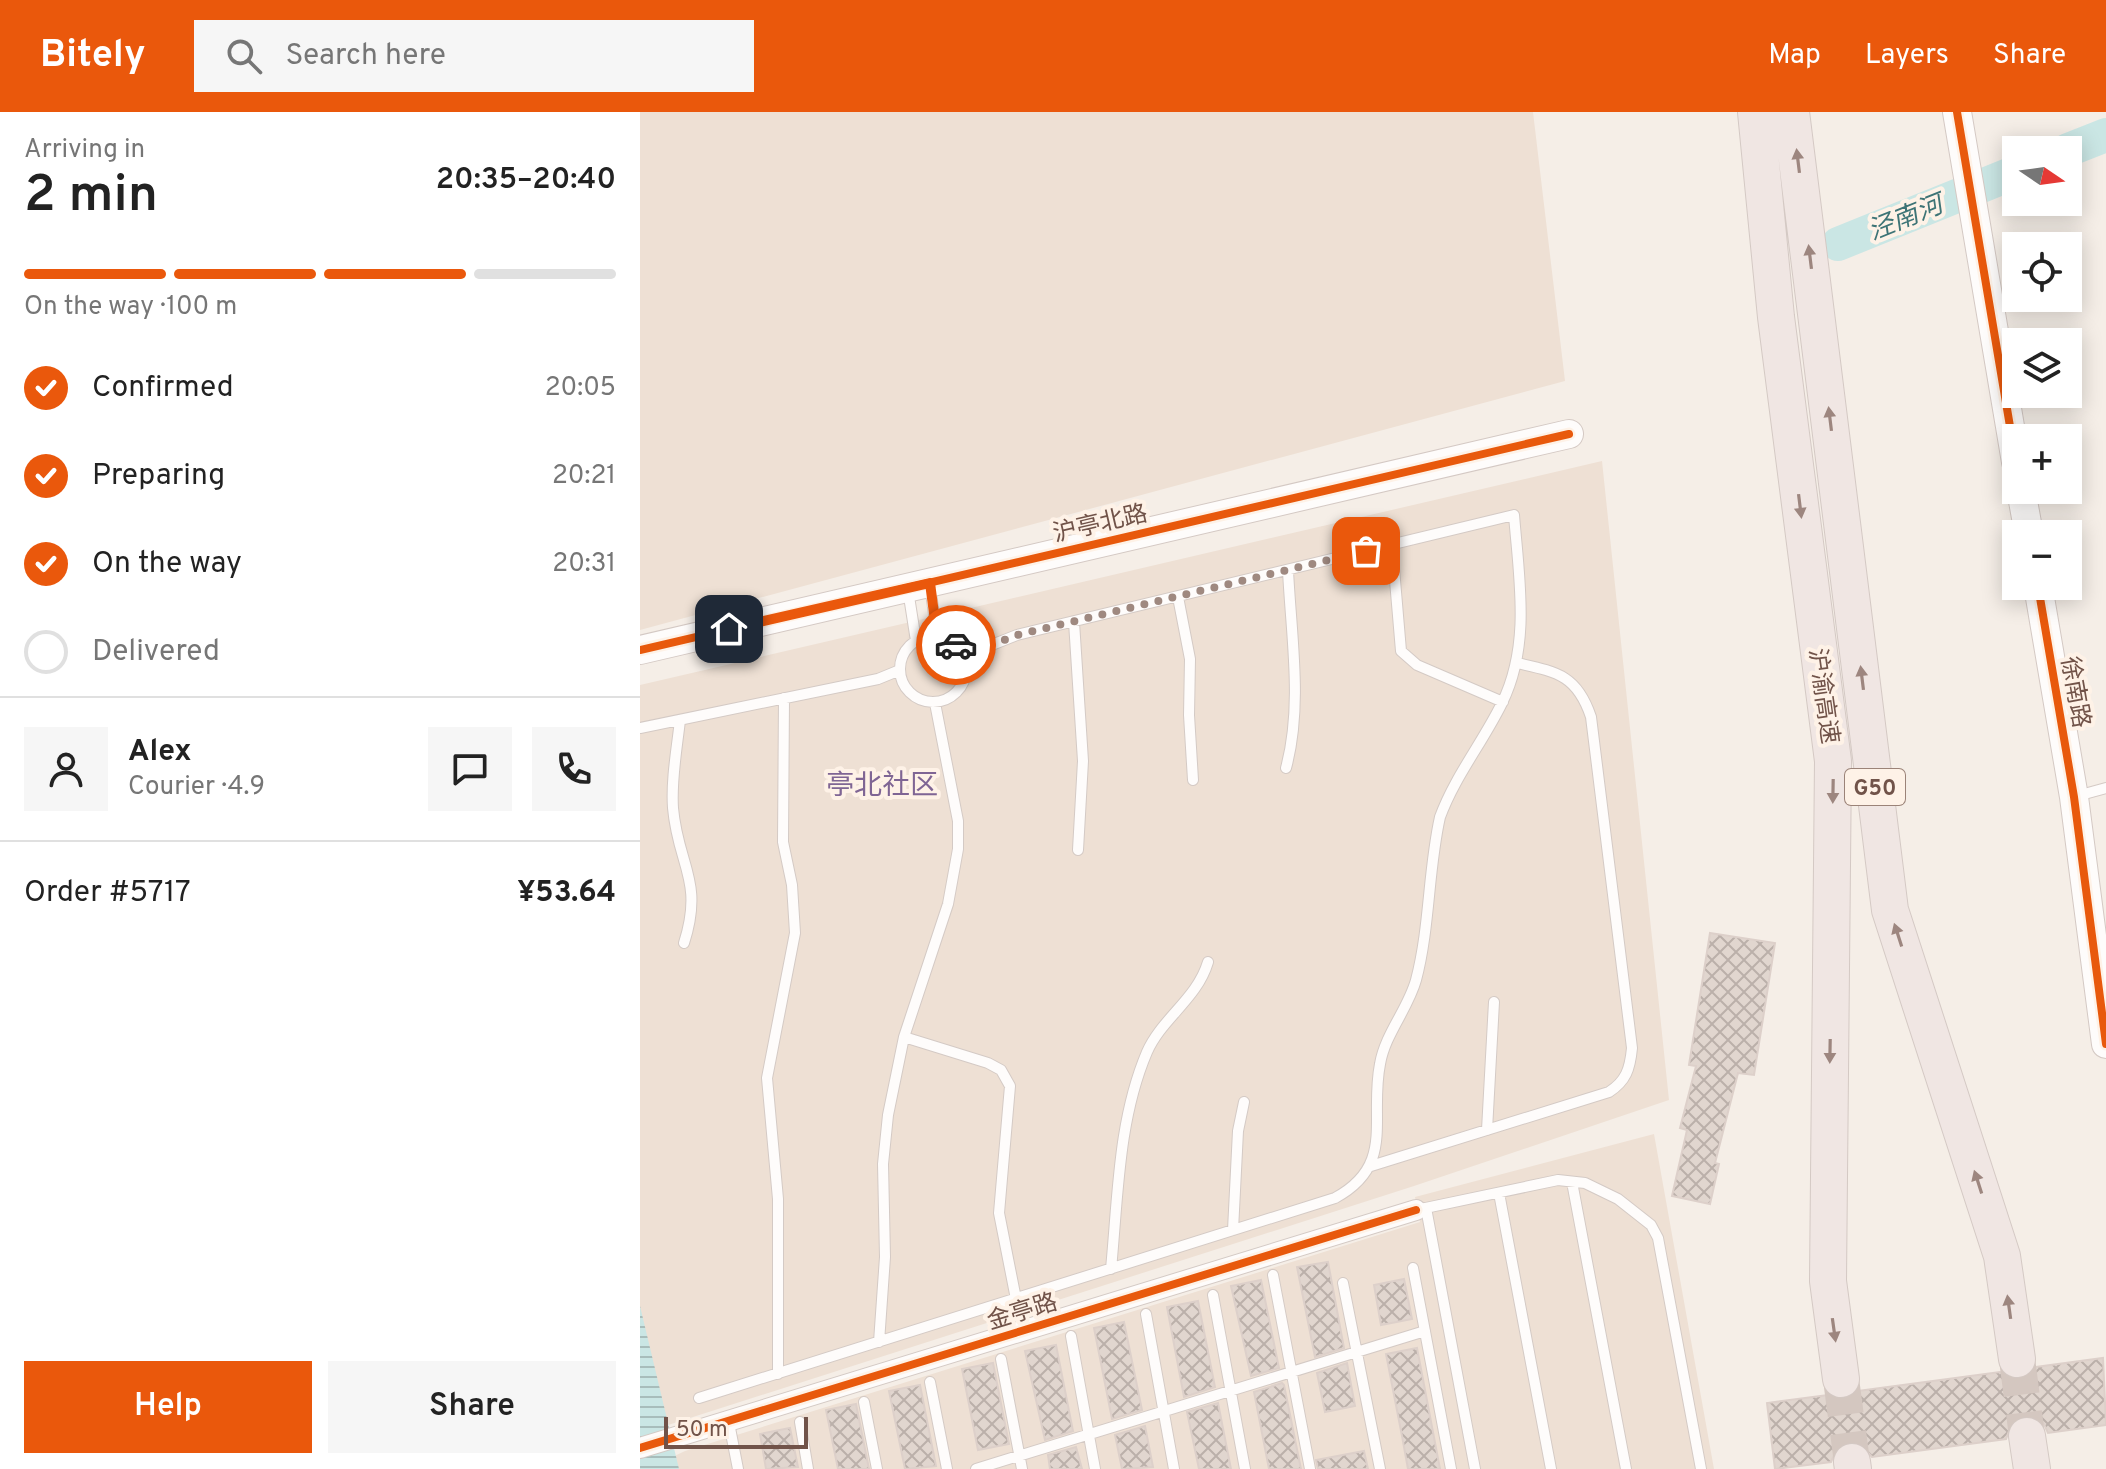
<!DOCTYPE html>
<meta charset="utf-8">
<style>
body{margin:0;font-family:Overpass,"Noto Sans SC",sans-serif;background:#f6f6f6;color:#222;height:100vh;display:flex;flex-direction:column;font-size:30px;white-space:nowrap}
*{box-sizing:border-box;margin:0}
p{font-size:26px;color:#767676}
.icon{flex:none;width:44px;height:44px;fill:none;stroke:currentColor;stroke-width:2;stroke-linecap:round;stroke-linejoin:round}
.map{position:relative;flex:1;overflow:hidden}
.details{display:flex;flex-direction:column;background:#fff;width:640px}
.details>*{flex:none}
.needle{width:52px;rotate:103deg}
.tools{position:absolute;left:1362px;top:24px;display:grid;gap:16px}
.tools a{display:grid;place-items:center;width:80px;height:80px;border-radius:0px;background:#fff;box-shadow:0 4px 20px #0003;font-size:40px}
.scale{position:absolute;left:24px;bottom:20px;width:144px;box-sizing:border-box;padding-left:8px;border:4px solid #715349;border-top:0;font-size:22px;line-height:28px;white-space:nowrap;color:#715349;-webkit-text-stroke:6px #fef2e7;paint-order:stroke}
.pin{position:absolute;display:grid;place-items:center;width:68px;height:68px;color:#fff;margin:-34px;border-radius:16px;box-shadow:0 4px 12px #0006}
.courier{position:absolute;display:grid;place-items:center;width:80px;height:80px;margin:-40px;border:6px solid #ea580c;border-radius:50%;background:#fff;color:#222;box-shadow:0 2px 10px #0007}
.headline em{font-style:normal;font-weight:600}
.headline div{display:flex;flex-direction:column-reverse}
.headline{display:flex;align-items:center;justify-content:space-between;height:136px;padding:0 24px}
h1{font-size:52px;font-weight:600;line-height:60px}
.bar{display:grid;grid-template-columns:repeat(4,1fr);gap:12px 8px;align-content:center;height:96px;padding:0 24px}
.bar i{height:10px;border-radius:6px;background:#e0e0e0}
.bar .selected{background:#ea580c}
.bar p{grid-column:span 4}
.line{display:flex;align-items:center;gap:20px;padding:0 24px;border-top:2px solid #e0e0e0}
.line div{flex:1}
.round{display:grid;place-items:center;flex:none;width:84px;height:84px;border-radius:0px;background:#f6f6f6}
ol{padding:0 24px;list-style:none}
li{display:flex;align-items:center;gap:24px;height:88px}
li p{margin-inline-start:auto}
li .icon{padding:8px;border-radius:50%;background:#ea580c;color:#fff;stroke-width:4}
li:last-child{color:#767676}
li i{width:44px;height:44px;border:4px solid #e0e0e0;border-radius:50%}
.primary-button{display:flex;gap:16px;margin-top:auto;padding:16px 24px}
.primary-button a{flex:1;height:92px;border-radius:0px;background:#ea580c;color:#fff;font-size:32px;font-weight:600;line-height:92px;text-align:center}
.primary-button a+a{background:#f6f6f6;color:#222}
header{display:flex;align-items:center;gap:48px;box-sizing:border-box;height:112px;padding:0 40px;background:#ea580c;color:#fff}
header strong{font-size:38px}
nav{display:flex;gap:44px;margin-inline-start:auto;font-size:28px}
.search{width:560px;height:72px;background:#f6f6f6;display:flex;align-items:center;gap:20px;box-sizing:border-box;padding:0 28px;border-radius:0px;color:#767676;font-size:30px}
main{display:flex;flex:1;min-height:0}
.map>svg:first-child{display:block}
.residential{fill:#eee0d4}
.water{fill:url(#water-rules)}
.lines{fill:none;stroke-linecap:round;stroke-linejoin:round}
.river{stroke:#cae6e4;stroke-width:34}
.building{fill:url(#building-cross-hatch);stroke:#ddd0ca;stroke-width:2}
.highway-tunnel{stroke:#d4c7c0;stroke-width:36;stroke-dasharray:36 18;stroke-linecap:butt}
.lane-casing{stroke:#d4cac5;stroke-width:12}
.street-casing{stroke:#d4cac5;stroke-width:22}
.secondary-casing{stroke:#d4c9c4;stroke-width:30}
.highway-casing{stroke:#d4c9c4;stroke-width:38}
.lane{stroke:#fefcfb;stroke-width:10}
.street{stroke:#fefcfb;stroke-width:20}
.secondary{stroke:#fefcfb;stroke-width:28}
.highway{stroke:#f0e6e3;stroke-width:36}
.cycleway-casing{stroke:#fef2e7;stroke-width:13}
.cycleway{stroke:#e8590c;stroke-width:8}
.oneway{fill:#9d867f}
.done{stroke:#9f8980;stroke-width:8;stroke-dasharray:0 14.4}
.route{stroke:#ea580c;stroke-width:10}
.labels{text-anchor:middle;stroke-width:8;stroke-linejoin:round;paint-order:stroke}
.shield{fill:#fef2e7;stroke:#9b8378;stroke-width:2}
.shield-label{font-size:22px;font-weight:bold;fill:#715349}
.street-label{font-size:24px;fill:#715349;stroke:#fef2e7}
.water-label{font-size:26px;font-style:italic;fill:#3e7476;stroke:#fef2e7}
.quarter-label{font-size:28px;fill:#7f6594;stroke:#fef2e7}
</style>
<header>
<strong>Bitely</strong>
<div class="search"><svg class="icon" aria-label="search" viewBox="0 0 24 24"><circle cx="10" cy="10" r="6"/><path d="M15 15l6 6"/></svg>Search here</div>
<nav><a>Map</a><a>Layers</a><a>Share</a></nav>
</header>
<main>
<section class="details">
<div class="headline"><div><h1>2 min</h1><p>Arriving in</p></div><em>20:35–20:40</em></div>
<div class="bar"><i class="selected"></i><i class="selected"></i><i class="selected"></i><i></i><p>On the way · 100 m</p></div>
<ol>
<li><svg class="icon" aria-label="check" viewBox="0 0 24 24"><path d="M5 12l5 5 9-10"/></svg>Confirmed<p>20:05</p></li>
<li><svg class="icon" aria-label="check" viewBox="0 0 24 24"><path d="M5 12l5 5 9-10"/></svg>Preparing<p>20:21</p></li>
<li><svg class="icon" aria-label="check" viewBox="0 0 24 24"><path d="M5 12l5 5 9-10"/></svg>On the way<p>20:31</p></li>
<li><i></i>Delivered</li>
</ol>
<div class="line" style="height:144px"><a class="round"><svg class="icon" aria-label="person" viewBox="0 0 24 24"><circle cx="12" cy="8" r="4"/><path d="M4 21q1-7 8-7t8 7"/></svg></a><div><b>Alex</b><p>Courier · 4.9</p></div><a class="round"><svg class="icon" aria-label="chat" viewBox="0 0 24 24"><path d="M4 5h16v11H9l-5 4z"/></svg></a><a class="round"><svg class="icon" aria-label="phone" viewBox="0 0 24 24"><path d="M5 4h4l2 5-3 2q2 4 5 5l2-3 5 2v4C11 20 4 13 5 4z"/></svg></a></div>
<div class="line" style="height:104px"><div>Order #5717</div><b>¥53.64</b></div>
<div class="primary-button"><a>Help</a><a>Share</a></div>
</section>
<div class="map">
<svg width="1466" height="1357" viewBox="0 0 1466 1357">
<defs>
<pattern id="water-rules" width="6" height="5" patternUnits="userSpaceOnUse" patternTransform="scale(2)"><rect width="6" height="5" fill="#cae6e4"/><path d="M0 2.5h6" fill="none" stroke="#a8bdbb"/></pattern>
<pattern id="building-cross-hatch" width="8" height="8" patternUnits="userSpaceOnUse" patternTransform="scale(2)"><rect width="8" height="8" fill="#e1d6cf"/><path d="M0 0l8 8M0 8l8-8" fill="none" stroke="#bbb0aa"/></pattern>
</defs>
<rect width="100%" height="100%" fill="#f5eee7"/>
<path class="residential" d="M0 0H893L925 269 0 518Z
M962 349 1029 988 774 1074 0 1322V573Z
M1014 1022 1074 1357H7L45 1339 780 1110 775 1085Z"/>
<path class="water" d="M0 1194 39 1357H0Z"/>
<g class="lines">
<path class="river" d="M1428 38 1466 23
M1198 132 1376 60"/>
</g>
<path class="building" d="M1070 821 1135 831 1114 963 1098 961 1075 1051 1079 1052 1070 1092 1032 1084 1047 1018 1040 1016 1056 954 1049 953Z
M688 1150 704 1236 675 1245 657 1155Z
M764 1167 772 1207 741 1213 734 1173Z
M621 1168 639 1256 611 1264 591 1174Z
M558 1189 575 1275 544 1285 527 1195Z
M484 1210 502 1298 472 1307 454 1216Z
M416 1233 433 1319 405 1328 385 1239Z
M777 1236 785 1278 800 1357H768L762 1324 746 1242Z
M1463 1246 1466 1313 1408 1321 1403 1310 1385 1303 1373 1308 1366 1327 1232 1345 1220 1331 1210 1329 1198 1334 1191 1350 1135 1357 1127 1291 1188 1283 1205 1288 1218 1279 1360 1260 1379 1268 1389 1264 1396 1255Z
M353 1251 369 1332 338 1338 322 1257Z
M707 1251 715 1294 685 1300 677 1261Z
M642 1271 644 1273 661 1357H629L614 1280Z
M280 1273 296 1354 265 1357 249 1279Z
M578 1291 591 1357H559L547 1300Z
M216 1292 229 1357H198L186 1298Z
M505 1314 513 1355 482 1357 475 1323Z
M150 1316 158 1355 126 1357 120 1322Z
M436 1335 442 1357H410L408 1343Z
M724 1339 728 1357H678L676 1348Z"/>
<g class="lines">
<path class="highway-tunnel" d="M1377 1247 1387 1324
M1201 1267 1212 1350"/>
<defs>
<path id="lane" d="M752 433 761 539 777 553 863 590
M290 474 297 524
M268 478 276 529
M538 485 550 547 549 603 553 668
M434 510 443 649 438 738
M260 557a33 33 0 1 1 66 0a33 33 0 1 1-66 0Z
M40 608C37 636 31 667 33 696 38 754 64 768 44 831
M0 616 238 567 260 558
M646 656C663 593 651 523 648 458
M1437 684 1466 676
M264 925 348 951 361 958 370 974 359 1101 376 1187
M847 1018 854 890
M731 1054 969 980C986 969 990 957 992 936L951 605C937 563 917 560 877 551
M932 1070 986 1357
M859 1081 911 1357
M786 1096 835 1357
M776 1098 918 1068 945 1071 978 1087 1011 1113 1018 1126 1061 1357
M593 1118 598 1019 604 990
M773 1156 811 1357
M471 1157C478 1085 478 1008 507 940 522 906 557 887 568 850
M633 1163 670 1357
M703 1171 740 1357
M573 1183 605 1357
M506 1202 534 1357
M431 1224 455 1357
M239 1230 245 1145 243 1052 248 1003 264 925 308 792 318 737V709L295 591
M361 1247 382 1357
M138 1262V1087L127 966 155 821 152 773 143 730 144 586
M290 1270 307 1357
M59 1286 695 1086C756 1053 729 1007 740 952 745 922 768 897 776 868 790 815 788 758 800 705 815 664 843 630 862 591 891 532 879 467 874 403L377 523 324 544
M224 1290 237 1357
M160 1310 168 1357
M89 1311 98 1357
M336 1357 785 1219"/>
<path id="street" d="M0 1336 776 1098"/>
<path id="secondary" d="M1317 0 1376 350
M1381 378 1389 422
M1398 474 1434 685 1466 932
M0 538 929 322"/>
<path id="highway" d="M1116 0 1136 205 1193 649 1188 1169 1201 1267
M1151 0 1250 798 1362 1144 1377 1247
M1387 1324 1392 1357
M1212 1350 1213 1357"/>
</defs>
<use href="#lane" class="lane-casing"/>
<use href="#street" class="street-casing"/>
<use href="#secondary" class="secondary-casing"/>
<use href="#highway" class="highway-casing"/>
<use href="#lane" class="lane"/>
<use href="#street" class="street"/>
<use href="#secondary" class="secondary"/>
<use href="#highway" class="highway"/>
<defs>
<path id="cycleway" d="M1317 0 1376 350
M1398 474 1434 685 1466 932
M0 538 929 322
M0 1336 776 1098"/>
</defs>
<use href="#cycleway" class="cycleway-casing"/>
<use href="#cycleway" class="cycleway"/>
</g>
<defs><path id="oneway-solid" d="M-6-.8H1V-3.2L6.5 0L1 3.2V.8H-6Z" transform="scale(2)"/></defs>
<g class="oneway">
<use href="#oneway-solid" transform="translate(1158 49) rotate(-97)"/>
<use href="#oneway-solid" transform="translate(1170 145) rotate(-97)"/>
<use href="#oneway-solid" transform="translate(1190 307) rotate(-97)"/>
<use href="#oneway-solid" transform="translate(1160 394) rotate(83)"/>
<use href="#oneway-solid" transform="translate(1222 566) rotate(-97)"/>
<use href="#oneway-solid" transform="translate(1193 679) rotate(91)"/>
<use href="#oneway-solid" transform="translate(1258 823) rotate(-108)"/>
<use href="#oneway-solid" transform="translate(1190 939) rotate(91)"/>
<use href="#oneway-solid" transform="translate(1338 1070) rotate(-108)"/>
<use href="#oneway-solid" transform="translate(1369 1195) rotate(-98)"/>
<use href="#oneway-solid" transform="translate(1194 1218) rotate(82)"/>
</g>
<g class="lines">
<path class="done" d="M316 533 324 544 377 523 726 439"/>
<path class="route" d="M89 517 290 471 297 524 316 533"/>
</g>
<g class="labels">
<rect class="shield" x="1205" y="657" width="60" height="36" rx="6"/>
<g class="shield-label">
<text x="1235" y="683">G50</text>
</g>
<g class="street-label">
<text transform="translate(460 411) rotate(-13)" y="8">沪亭北路</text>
<text transform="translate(1436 580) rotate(80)" y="8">徐南路</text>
<text transform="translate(1184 584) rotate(82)" y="8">沪渝高速</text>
<text transform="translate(382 1199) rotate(-17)" y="8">金亭路</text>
</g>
<g class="water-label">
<text transform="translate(1265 105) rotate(-22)" y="9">泾南河</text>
</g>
<g class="quarter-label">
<text x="242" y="682">亭北社区</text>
</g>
</g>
</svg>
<div class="tools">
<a><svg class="needle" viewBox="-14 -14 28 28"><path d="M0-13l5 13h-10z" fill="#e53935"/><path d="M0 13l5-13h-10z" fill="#767676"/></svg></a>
<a><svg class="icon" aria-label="locate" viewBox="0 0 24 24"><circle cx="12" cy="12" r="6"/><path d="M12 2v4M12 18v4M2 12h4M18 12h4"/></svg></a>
<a><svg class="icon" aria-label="layers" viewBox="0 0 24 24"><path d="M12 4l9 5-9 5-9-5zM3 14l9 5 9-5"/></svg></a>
<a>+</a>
<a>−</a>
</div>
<div class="scale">50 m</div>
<div class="pin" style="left:726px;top:439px;background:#ea580c"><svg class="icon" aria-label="bag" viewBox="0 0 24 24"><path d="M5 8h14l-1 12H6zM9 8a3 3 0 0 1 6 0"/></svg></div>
<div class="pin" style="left:89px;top:517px;background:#1f2937"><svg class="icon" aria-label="home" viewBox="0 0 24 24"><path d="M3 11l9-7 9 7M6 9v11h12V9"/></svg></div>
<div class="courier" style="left:316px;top:533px"><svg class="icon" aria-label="car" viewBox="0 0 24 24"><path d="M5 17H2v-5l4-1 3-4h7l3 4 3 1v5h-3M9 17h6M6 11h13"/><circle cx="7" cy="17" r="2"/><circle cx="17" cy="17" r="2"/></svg></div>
</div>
</main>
